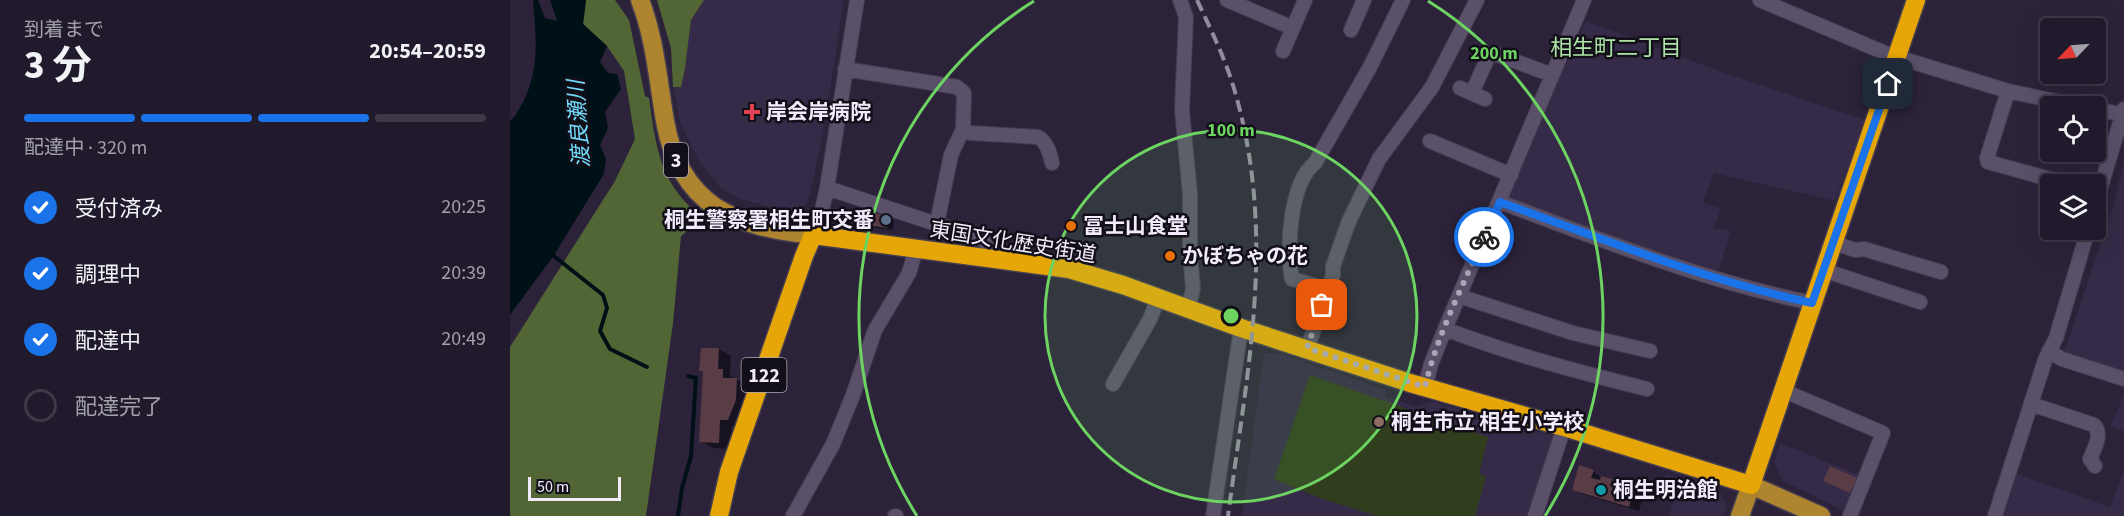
<!DOCTYPE html>
<html lang="ja">
<meta charset="utf-8">
<style>
body{margin:0;font-family:"Source Sans 3","Noto Sans JP",sans-serif;background:#2d2738;color:#f1f3f6;height:100vh;display:flex;flex-direction:column;font-size:22px;white-space:nowrap}
*{box-sizing:border-box;margin:0}
p{font-size:20px;color:#a2a1a9}
.icon{flex:none;width:33px;height:33px;fill:none;stroke:currentColor;stroke-width:2;stroke-linecap:round;stroke-linejoin:round}
.map{position:relative;flex:1;overflow:hidden}
.details{display:flex;flex-direction:column;background:#211a2c;width:510px}
.details>*{flex:none}
.needle{width:39px;rotate:245deg}
.controls{position:absolute;left:1530px;top:18px;display:grid;gap:12px}
.controls a{display:grid;place-items:center;width:66px;height:66px;border-radius:6px;background:#211a2c;box-shadow:0 6px 24px #0002,0 0 0 2px #3e3848;font-size:30px}
.scale{position:absolute;left:18px;bottom:15px;width:93px;box-sizing:border-box;padding-left:6px;border:3px solid #f1ebfb;border-top:0;font-size:16px;line-height:21px;white-space:nowrap;color:#f1ebfb;-webkit-text-stroke:4px #130f19;paint-order:stroke}
.pin{position:absolute;display:grid;place-items:center;width:51px;height:51px;color:#fff;margin:-26px;border-radius:12px;box-shadow:0 3px 9px #0006}
.courier{position:absolute;display:grid;place-items:center;width:60px;height:60px;margin:-30px;border:4px solid #1a73e8;border-radius:50%;background:#fff;color:#222;box-shadow:0 2px 8px #0007}
.headline em{font-style:normal;font-weight:700}
.headline div{display:flex;flex-direction:column-reverse}
.headline{display:flex;align-items:center;justify-content:space-between;height:102px;padding:0 24px}
h1{font-size:39px;font-weight:700;line-height:45px}
.bar{display:grid;grid-template-columns:repeat(4,1fr);gap:9px 6px;align-content:center;height:72px;padding:0 24px}
.bar i{height:8px;border-radius:4px;background:#3e3848}
.bar .active{background:#1a73e8}
.bar p{grid-column:span 4}
ol{padding:0 24px;list-style:none}
li{display:flex;align-items:center;gap:18px;height:66px}
li p{margin-inline-start:auto}
li .icon{padding:6px;border-radius:50%;background:#1a73e8;color:#fff;stroke-width:4}
li:last-child{color:#a2a1a9}
li i{width:33px;height:33px;border:3px solid #3e3848;border-radius:50%}
main{display:flex;flex:1;min-height:0}
.map>svg:first-child{display:block}
.built{fill:#352a47}
.green{fill:#313e1e}
.forest{fill:#516634}
.water{fill:#001017}
.pier{fill:#2c233a}
.shadow{fill:#0007}
.lines{fill:none;stroke-linecap:round;stroke-linejoin:round}
.stream{stroke:#001017;stroke-width:4}
.building{fill:#593c45}
.minor-casing{stroke:#453d50;stroke-width:16}
.major-casing{stroke:#453d50;stroke-width:21}
.highway-casing{stroke:#453d50;stroke-width:21}
.minor{stroke:#5a506a;stroke-width:14}
.major{stroke:#ae842f;stroke-width:18}
.highway{stroke:#e6a608;stroke-width:18}
.rail{stroke:#938c9f;stroke-width:4;stroke-dasharray:12 6;stroke-linecap:butt}
.done{stroke:#aca5b7;stroke-width:6;stroke-dasharray:0 10.8}
.route{stroke:#1a73e8;stroke-width:8}
.ring{fill:none;stroke:#6dd361;stroke-width:3}
.health-dot{fill:#e0444e;stroke:#130f19;stroke-width:2}
.service-dot{fill:#5c6f8a;stroke:#130f19;stroke-width:2}
.food-dot{fill:#e8710a;stroke:#130f19;stroke-width:2}
.education-dot{fill:#8d6e63;stroke:#130f19;stroke-width:2}
.culture-dot{fill:#0f9aa8;stroke:#130f19;stroke-width:2}
.labels{text-anchor:middle;stroke-width:5;stroke-linejoin:round;paint-order:stroke}
.shield{fill:#130f19;stroke:#aea9b7;stroke-width:1.5}
.shield-label{font-size:20px;font-weight:bold;fill:#f1ebfb}
.poi-label{font-size:21px;font-weight:bold;fill:#f1ebfb;stroke:#130f19;text-anchor:start}
.street-label{font-size:21px;fill:#f1ebfb;stroke:#130f19}
.neighbourhood-label{font-size:22px;fill:#ade3a6;stroke:#130f19}
.water-label{font-size:22px;font-style:italic;fill:#72dbfc;stroke:#130f19}
.centre{fill:#6dd361;stroke:#130f19;stroke-width:3}
.ring-label{font-size:18px;text-anchor:middle;font-weight:bold;fill:#6dd361;stroke:#130f19;stroke-width:5;stroke-linejoin:round;paint-order:stroke}
</style>
<main>
<section class="details">
<div class="headline"><div><h1>3 分</h1><p>到着まで</p></div><em>20:54–20:59</em></div>
<div class="bar"><i class="active"></i><i class="active"></i><i class="active"></i><i></i><p>配達中 · 320 m</p></div>
<ol>
<li><svg class="icon" aria-label="check" viewBox="0 0 24 24"><path d="M5 12l5 5 9-10"/></svg>受付済み<p>20:25</p></li>
<li><svg class="icon" aria-label="check" viewBox="0 0 24 24"><path d="M5 12l5 5 9-10"/></svg>調理中<p>20:39</p></li>
<li><svg class="icon" aria-label="check" viewBox="0 0 24 24"><path d="M5 12l5 5 9-10"/></svg>配達中<p>20:49</p></li>
<li><i></i>配達完了</li>
</ol>
</section>
<div class="map">
<svg width="1614" height="516" viewBox="0 0 1614 516">
<rect width="100%" height="100%" fill="#2c233a"/>
<path class="built" d="M194 0H334L313 133 300 194 296 205 283 214 228 198 212 189 188 160 170 122 163 87 171 86 181 20Z
M1076 21 1212 72 1355 120 1325 201 1204 173 1193 203 1211 208 1204 228 1221 231 1208 273 1111 241 997 201 1052 72Z
M1614 161V374L1554 353 1604 203Z
M754 353 774 355 876 390 875 397 908 407 921 401 1046 437 1018 516H732Z
M1614 394V431L1601 426Z
M1270 443 1352 476 1338 509 1334 511 1273 481 1264 463Z
M1614 469V516H1494L1507 474 1600 507Z
M1156 474 1208 490 1217 506 1213 516H1159L1165 497 1150 493Z"/>
<path class="green" d="M800 375 978 437 969 474 976 476 965 516H867L810 498 764 479Z"/>
<path class="forest" d="M76 0H105L119 20 135 96 139 98C146 148 150 185 193 218L171 236 163 323 136 516H0V347L105 181 125 139 114 71 97 46 73 24Z
M147 0H194L181 20 175 68 171 87H163L161 48Z"/>
<path class="water" d="M23 0H28L35 18 47 21 40 0H76L73 24 97 46 90 62 98 73 107 74 111 89 95 112 98 128 90 145 96 159 94 174 43 257 0 315V121C6 116 9 109 13 102 30 69 26 36 23 0Z"/>
<path class="pier" d="M94 174 97 176 46 259 0 318V315L43 257Z"/>
<path class="shadow" d="M378 217 384 221 383 230 350 226 343 222Z
M192 349H209L221 356 220 375 239 387 238 408 231 426H222L221 449 203 448 191 441 194 372 190 370Z
M1083 471 1092 478 1112 487 1114 481 1135 490 1129 511 1072 494 1063 489Z
M1346 479 1352 483 1346 495 1321 484Z"/>
<g class="lines">
<path class="stream" d="M40 253 93 295 97 308 90 331 100 349 137 367
M168 516 172 488 181 456 186 378 178 376"/>
</g>
<path class="building" d="M341 209 379 216 377 228 342 223 340 221Z
M191 348H209L208 369H213V378H227L226 400 218 420H210L209 443 189 442 193 371H189Z
M1069 465 1084 470 1081 478 1090 480 1091 476 1102 479 1100 486 1110 488 1113 480 1126 483 1119 507 1062 490Z
M1320 466 1347 478 1340 493 1313 481Z"/>
<g class="lines">
<defs>
<path id="minor" d="M670 0 676 17 672 110 680 194V253L683 289 678 309
M717 0 783 28
M1250 0 1380 55 1498 91 1569 106
M841 30 854 0
M773 51 795 0
M335 69 447 87 454 93 453 129 441 155 427 223
M950 88 975 99
M1498 91 1477 158 1478 162 1547 181 1569 184
M962 93 978 57 983 53 1042 75
M1586 109 1605 113 1614 117
M453 129 460 133 528 137C537 142 540 153 542 163
M920 141 1001 175
M317 188 472 239 478 246V260
M990 202C1092 240 1194 281 1302 303
M1586 203 1614 109
M303 235 311 214 317 188 347 0
M1322 242 1345 250 1354 249 1431 272
M1313 270 1410 302
M817 289 782 279C776 249 780 182 805 163L860 67 893 0
M949 296 1063 333 1140 351
M935 329C1000 354 1069 372 1137 389
M797 349 823 275V266L839 221 869 159 922 87 967 0
M1539 351 1552 359 1614 379
M603 384 640 319 648 298
M915 388 921 364 935 329 1074 0
M1272 390 1373 433 1340 516
M1521 404 1584 425C1593 434 1584 449 1580 459L1585 466
M283 516 323 444 343 395 365 330 399 273 406 249
M385 516H386
M703 516 731 328
M1025 516 1054 427
M1485 516 1535 360 1546 338 1578 230"/>
<path id="major" d="M130 0C145 39 148 80 155 121 170 206 225 227 303 235
M1230 516 1241 485 1311 516"/>
<path id="highway" d="M209 516 219 472 294 256 303 235 559 269 613 285 731 328 900 383 1054 427 1241 485 1406 0"/>
</defs>
<use href="#minor" class="minor-casing"/>
<use href="#major" class="major-casing"/>
<use href="#highway" class="highway-casing"/>
<use href="#minor" class="minor"/>
<use href="#major" class="major"/>
<use href="#highway" class="highway"/>
<path class="rail" d="M687 0C701 30 716 60 725 92 767 237 737 371 718 516"/>
</g>
<g class="lines">
<path class="done" d="M812 305 797 348 915 387C927 335 953 286 974 237"/>
<path class="route" d="M974 237 990 202C1093 239 1194 280 1302 303L1378 84"/>
</g>
<circle cx="721" cy="316" r="186" fill="#6dd361" fill-opacity=".12"/>
<g class="ring">
<circle cx="721" cy="316" r="186"/>
<path d="M407 516A372 372 0 0 1 524 1M918 1A372 372 0 0 1 1035 516"/>
</g>
<path class="health-dot" d="M239 103h6v6h6v6h-6v6h-6v-6h-6v-6h6z"/>
<circle class="service-dot" cx="376" cy="220" r="6"/>
<g class="food-dot">
<circle cx="561" cy="226" r="6"/>
<circle cx="660" cy="256" r="6"/>
</g>
<circle class="education-dot" cx="869" cy="422" r="6"/>
<circle class="culture-dot" cx="1091" cy="490" r="6"/>
<g class="labels">
<g class="shield">
<rect x="154" y="143" width="24" height="34" rx="4.5"/>
<rect x="231.5" y="358" width="45" height="34" rx="4.5"/>
</g>
<g class="shield-label">
<text x="166" y="167">3</text>
<text x="254" y="382">122</text>
</g>
<g class="poi-label">
<text x="256" y="119">岸会岸病院</text>
<text x="364" y="227" text-anchor="end">桐生警察署相生町交番</text>
<text x="573" y="233">冨士山食堂</text>
<text x="672" y="263">かぼちゃの花</text>
<text x="881" y="429">桐生市立 相生小学校</text>
<text x="1103" y="497">桐生明治館</text>
</g>
<g class="street-label">
<text transform="translate(503 242) rotate(9)" y="7">東国文化歴史街道</text>
</g>
<g class="neighbourhood-label">
<text x="1106" y="55">相生町二丁目</text>
</g>
<g class="water-label">
<text transform="translate(68 124) rotate(-94)" y="8">渡良瀬川</text>
</g>
</g>
<circle cx="721" cy="316" r="9" class="centre"/>
<g class="ring-label">
<text x="984" y="59">200 m</text>
<text x="721" y="136">100 m</text>
</g>
</svg>
<div class="controls">
<a><svg class="needle" viewBox="-14 -14 28 28"><path d="M0-13l5 13h-10z" fill="#e53935"/><path d="M0 13l5-13h-10z" fill="#a2a1a9"/></svg></a>
<a><svg class="icon" aria-label="locate" viewBox="0 0 24 24"><circle cx="12" cy="12" r="6"/><path d="M12 2v4M12 18v4M2 12h4M18 12h4"/></svg></a>
<a><svg class="icon" aria-label="layers" viewBox="0 0 24 24"><path d="M12 4l9 5-9 5-9-5zM3 14l9 5 9-5"/></svg></a>
</div>
<div class="scale">50 m</div>
<div class="pin" style="left:812px;top:305px;background:#ea580c"><svg class="icon" aria-label="bag" viewBox="0 0 24 24"><path d="M5 8h14l-1 12H6zM9 8a3 3 0 0 1 6 0"/></svg></div>
<div class="pin" style="left:1378px;top:84px;background:#1f2937"><svg class="icon" aria-label="home" viewBox="0 0 24 24"><path d="M3 11l9-7 9 7M6 9v11h12V9"/></svg></div>
<div class="courier" style="left:974px;top:237px"><svg class="icon" aria-label="bike" viewBox="0 0 24 24"><circle cx="6" cy="16" r="4"/><circle cx="18" cy="16" r="4"/><path d="M6 16l4-8h5l3 8M10 8l3 8H6M13 5h3"/></svg></div>
</div>
</main>
